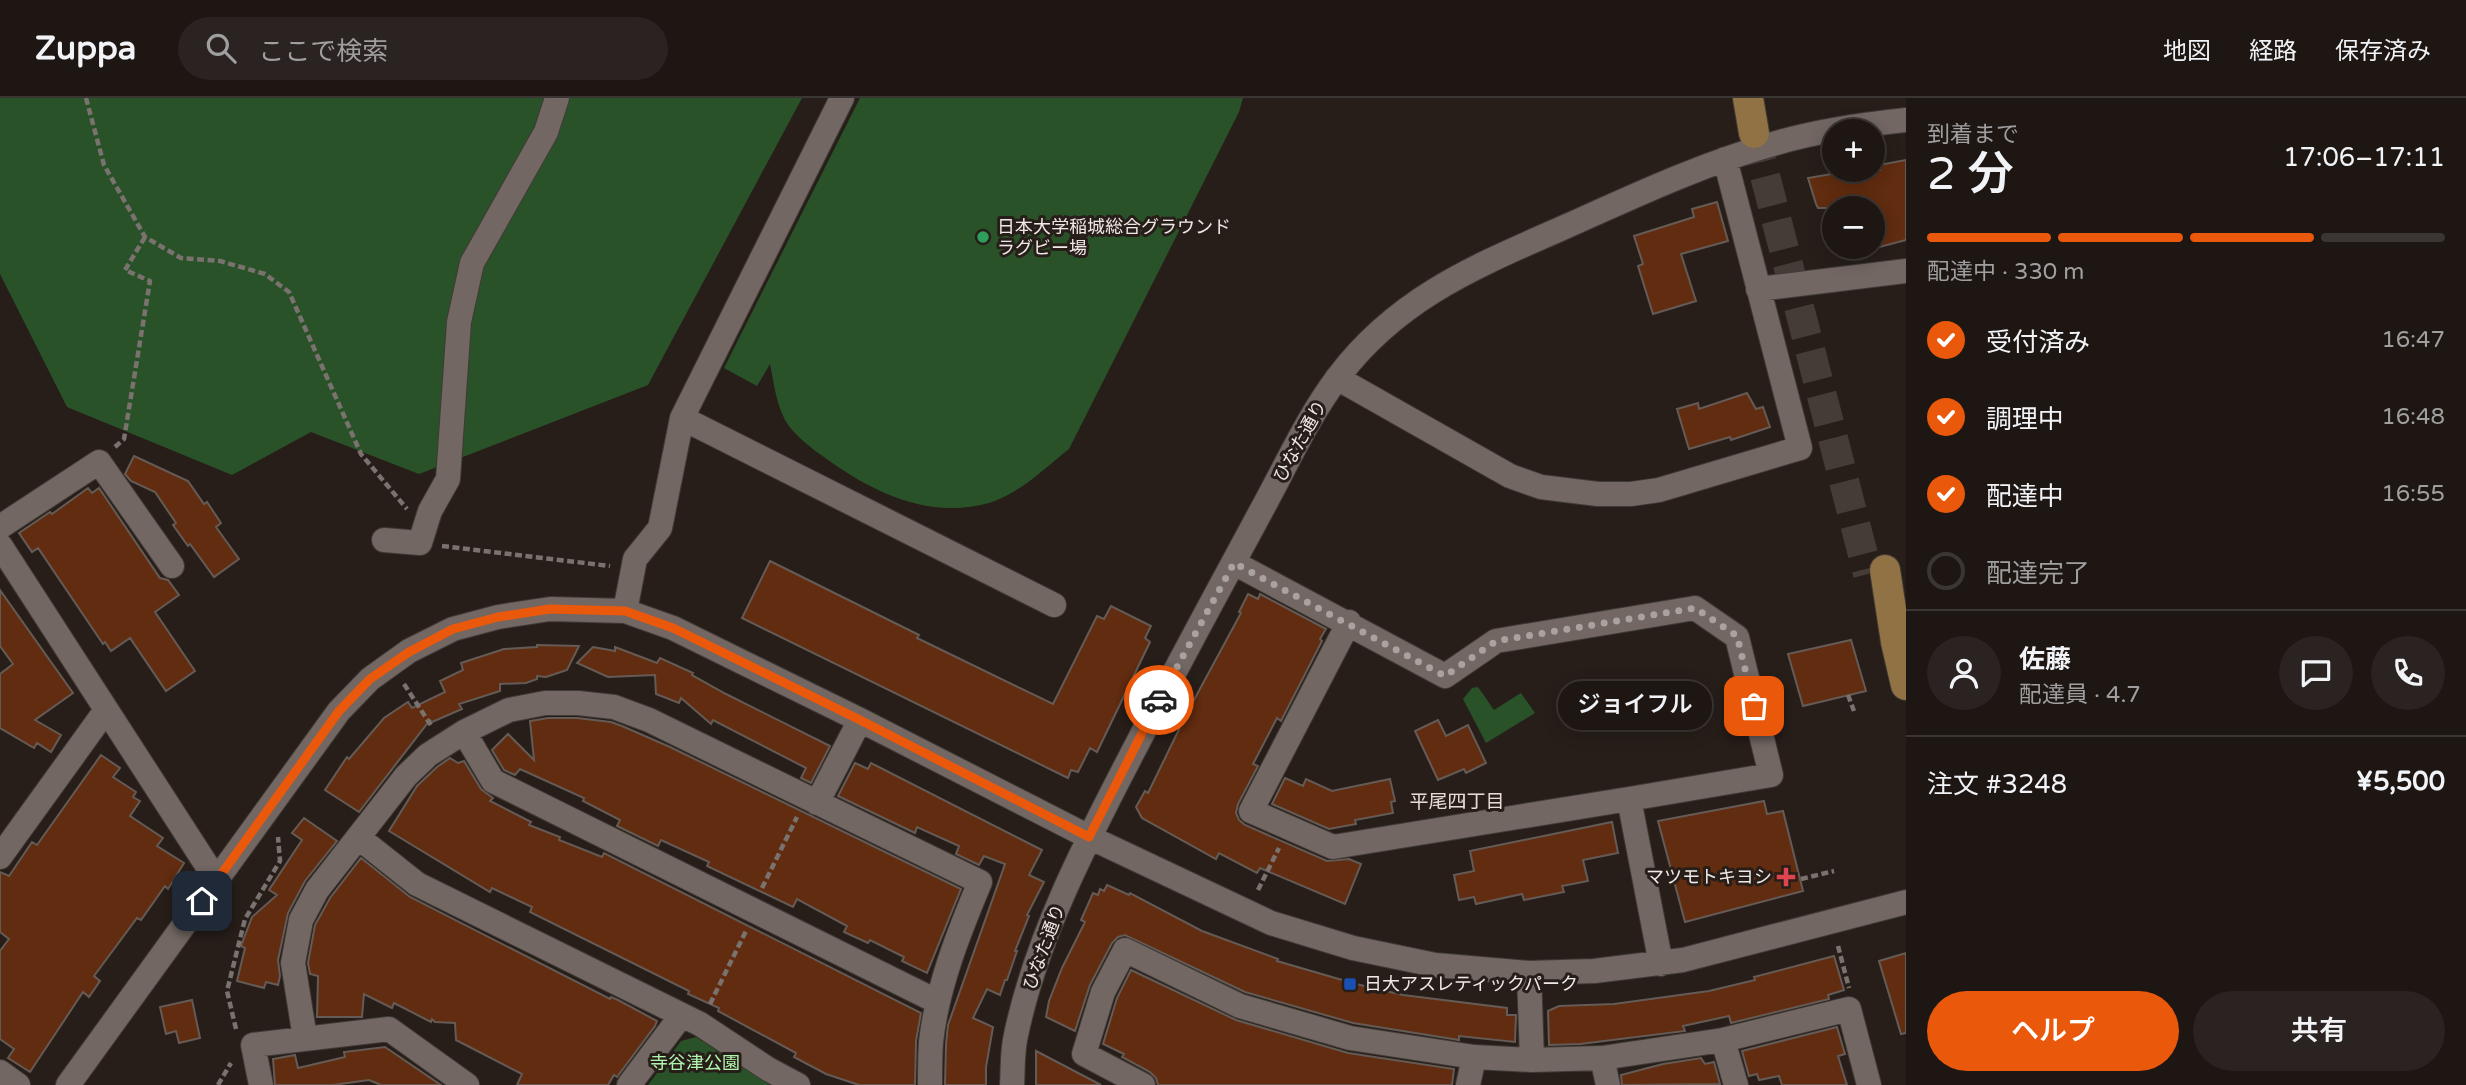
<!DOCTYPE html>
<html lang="ja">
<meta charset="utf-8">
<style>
body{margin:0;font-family:"Varela Round","Noto Sans JP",sans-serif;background:#2a2321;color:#f1f3f6;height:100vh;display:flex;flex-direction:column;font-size:26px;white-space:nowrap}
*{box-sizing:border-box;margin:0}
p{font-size:23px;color:#a09fa0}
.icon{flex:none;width:38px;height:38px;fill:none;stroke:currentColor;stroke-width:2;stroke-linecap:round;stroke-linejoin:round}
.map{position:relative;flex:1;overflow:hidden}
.drawer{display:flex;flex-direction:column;background:#1d1613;width:560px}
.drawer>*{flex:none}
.fabs{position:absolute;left:1822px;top:21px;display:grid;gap:14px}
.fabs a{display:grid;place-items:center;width:63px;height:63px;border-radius:50%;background:#1d1613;box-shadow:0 4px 18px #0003,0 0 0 2px #3b3533;font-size:35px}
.pin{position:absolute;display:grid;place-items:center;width:60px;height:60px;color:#fff;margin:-30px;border-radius:14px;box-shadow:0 4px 10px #0006}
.courier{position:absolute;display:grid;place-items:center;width:70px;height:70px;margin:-35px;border:5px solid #ea580c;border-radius:50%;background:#fff;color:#222;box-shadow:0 2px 9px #0007}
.bubble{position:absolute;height:49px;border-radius:24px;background:#1d1613;box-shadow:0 4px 18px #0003,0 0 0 2px #3b3533;font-size:23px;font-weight:600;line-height:49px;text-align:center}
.headline em{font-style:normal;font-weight:600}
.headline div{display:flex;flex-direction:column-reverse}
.headline{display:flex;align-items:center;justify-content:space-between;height:119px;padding:0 21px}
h1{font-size:46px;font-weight:600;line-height:52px}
.bar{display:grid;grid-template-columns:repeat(4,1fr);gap:10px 7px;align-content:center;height:84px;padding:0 21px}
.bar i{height:9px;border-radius:5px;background:#3b3533}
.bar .on{background:#ea580c}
.bar p{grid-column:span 4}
.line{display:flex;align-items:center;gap:18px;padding:0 21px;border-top:2px solid #3b3533}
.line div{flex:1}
.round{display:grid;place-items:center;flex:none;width:74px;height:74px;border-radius:37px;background:#2a2321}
ol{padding:0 21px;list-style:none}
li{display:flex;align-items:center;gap:21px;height:77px}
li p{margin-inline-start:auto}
li .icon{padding:7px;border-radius:50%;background:#ea580c;color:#fff;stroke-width:4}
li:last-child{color:#a09fa0}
li i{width:38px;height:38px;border:4px solid #3b3533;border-radius:50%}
.button{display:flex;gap:14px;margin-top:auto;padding:14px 21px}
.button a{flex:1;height:80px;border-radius:42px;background:#ea580c;color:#fff;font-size:28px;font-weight:600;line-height:80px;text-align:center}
.button a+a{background:#2a2321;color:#f1f3f6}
header{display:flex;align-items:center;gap:42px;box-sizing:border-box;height:98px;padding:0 35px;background:#1d1613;border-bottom:2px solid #3b3533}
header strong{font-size:33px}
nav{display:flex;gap:38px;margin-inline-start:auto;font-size:24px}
.search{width:490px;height:63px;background:#2a2321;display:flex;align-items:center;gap:18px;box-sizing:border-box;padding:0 24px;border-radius:38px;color:#a09fa0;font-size:26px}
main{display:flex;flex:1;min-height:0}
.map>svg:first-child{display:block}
.green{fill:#2a5229}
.building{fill:#612c0f;stroke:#655b56;stroke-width:2}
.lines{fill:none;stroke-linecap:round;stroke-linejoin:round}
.major-tunnel{stroke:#453c38;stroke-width:30;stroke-dasharray:30 15;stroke-linecap:butt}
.minor-casing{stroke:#403a36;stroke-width:26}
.major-casing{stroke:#403a36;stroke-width:32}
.path{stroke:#7a726e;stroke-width:4.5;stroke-dasharray:7 3.5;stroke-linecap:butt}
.minor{stroke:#726762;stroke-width:24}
.major{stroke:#917245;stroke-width:30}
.done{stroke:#a9a29e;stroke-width:7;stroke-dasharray:0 12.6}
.route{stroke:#ea580c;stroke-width:9}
.leisure-dot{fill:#2e9e5b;stroke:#271e19;stroke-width:2.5}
.health-dot{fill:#e0444e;stroke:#271e19;stroke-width:2.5}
.transit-dot{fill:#1a4fb4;stroke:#271e19;stroke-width:2.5}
.labels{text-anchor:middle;stroke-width:6;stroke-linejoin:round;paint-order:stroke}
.poi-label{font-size:18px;fill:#efe9e6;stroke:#271e19;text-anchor:start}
.street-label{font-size:18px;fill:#efe9e6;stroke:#271e19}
.park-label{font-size:18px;fill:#b1f4ad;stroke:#271e19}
.neighbourhood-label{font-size:19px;fill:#e9dcd6;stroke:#271e19}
</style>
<header>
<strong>Zuppa</strong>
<div class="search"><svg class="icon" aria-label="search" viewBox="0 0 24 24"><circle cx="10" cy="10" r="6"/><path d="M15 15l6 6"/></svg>ここで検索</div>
<nav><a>地図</a><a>経路</a><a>保存済み</a></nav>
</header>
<main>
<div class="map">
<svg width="1906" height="987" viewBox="0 0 1906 987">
<rect width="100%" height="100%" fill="#271e19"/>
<path class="green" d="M0 0H802L648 287 419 376 311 334 232 377 67 309 0 176Z
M860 0H1243L1239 14 1069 351C1045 370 1019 396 989 405 928 422 872 394 824 359 811 350 793 336 785 322 776 304 774 286 770 266L757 288 724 270Z
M1478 589 1494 612 1521 595 1535 615 1486 645 1463 601 1472 590Z
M696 939 770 987H648L681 943Z"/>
<path class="building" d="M1906 62V142L1872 151V110H1818L1816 106 1808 80 1855 72H1880L1879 67Z
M1717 104 1728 143 1681 156 1696 203 1653 216 1638 168 1643 166 1634 138 1694 119 1692 111Z
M1747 295 1756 311 1763 309 1770 329 1731 342 1730 339 1689 351 1677 311 1698 305 1699 311Z
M134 358 188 383 204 406 207 404 221 425 216 429 239 461 214 479 190 446 188 448 173 427 176 425 155 394 131 383 125 376Z
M88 390 92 395 99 390 160 480 168 482 179 497 155 514 195 573 166 593 130 540 111 553 105 544 103 546 38 450 32 454 19 435 50 414 52 416Z
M770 463 919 537 917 540 1053 606 1097 518 1104 521 1111 508 1151 528 1145 540 1150 544 1097 654 1090 650 1078 674 1071 672 1068 680 742 520Z
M0 492 73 595 35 622 61 637 51 654 37 645 34 650 0 630V576L13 566 0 548Z
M1248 496 1258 501 1260 496 1326 531 1320 541 1322 543 1281 623 1277 620 1253 666 1258 668 1238 706 1236 715 1239 722 1245 727 1327 763 1349 761 1361 766 1345 806 1260 770 1257 775 1219 755 1216 761 1142 720 1136 709 1145 693 1148 695 1188 613 1241 515 1239 514Z
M1851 542 1866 593 1803 608 1788 556Z
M537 547 579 548 567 572 546 579 537 578V581L526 585 500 586V593L459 606 462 611 432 624 430 622 359 714 325 692 347 659 349 661 384 620 408 604 412 610 445 594 440 583 463 572 461 565 504 551 537 549Z
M593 549 615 553V549L657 565 660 560 693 575 692 577 726 596 830 648 811 685 801 680 806 670 713 622 711 626 681 600 679 605 656 596 655 577 608 579 577 565Z
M548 620H577L611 624 622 628 670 649 961 791 927 875 902 863 904 859 870 842 868 845 844 834 847 828 797 801 793 809 707 768 709 764 661 742 658 748 617 728 620 722 583 703 584 700 520 671 515 677 504 672 492 652 508 636 534 662 530 623Z
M1438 622 1446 638 1468 627 1486 665 1466 675 1464 671 1438 682 1415 633Z
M101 657 120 670 113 679 136 694 133 699 140 703 130 718 163 740 157 748 184 765 168 791 165 788 141 822 137 820 94 878 100 883 89 899 83 894 30 974 8 960 14 951 0 941V853L9 841 0 834V774L9 778 32 744 37 747Z
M450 660 458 665 464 663 481 691 493 700 490 703 531 724 529 727 560 739 559 742 602 759 604 755 921 915 916 943 915 987H859L826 976 794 959 796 955 718 913 719 910 688 896 689 893 530 814 532 809 492 790 490 794 389 733 417 688 437 669Z
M855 665 868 671 871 665 1042 752 1029 777 1044 784 1027 817 1029 818 1015 853H1017L1007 882H1005L1000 897 987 891 973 920 993 929 986 969V987H945L946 946 948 927 1005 766 984 758 979 767 956 756 959 748 917 729 915 735 838 698Z
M1285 680 1303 688 1306 681 1332 693 1390 681 1395 703 1391 704 1393 715 1355 722 1356 726 1329 731 1272 706Z
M1764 703 1767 716 1783 713 1803 793 1685 824 1658 723Z
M304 720 337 743 305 783 288 815 278 862 280 878 278 887 266 884 264 890 237 883 245 850 241 848 252 819 277 797 269 792 302 742 292 735Z
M1612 724 1618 755 1583 762 1588 783 1562 788 1564 794 1524 802 1522 796 1476 806 1474 799 1459 802 1454 777 1474 773 1470 753Z
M361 760 410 799 610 901 611 899 618 902 657 923 655 928 617 979 614 977 608 987H517L522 976 456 942 455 925 435 924 432 921 431 924 394 905 392 910 364 896 362 919H317L318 878 310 876 308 865 315 827 330 800Z
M1107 787 1129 797 1130 795 1202 833 1278 861 1277 863 1356 886 1403 897 1507 910V917H1516L1515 944 1459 938V942L1353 925 1245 894 1125 837 1118 839 1112 845 1090 887 1075 933 1046 919 1049 903 1062 870 1085 824 1081 822 1093 795 1098 797 1100 791 1104 793Z
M1906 855V935L1901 936 1879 863Z
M1834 858 1844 892 1828 897 1829 901 1731 925 1729 918 1683 928 1685 933 1580 946 1549 947 1548 913 1559 908 1614 906 1709 893 1755 882 1754 879Z
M1131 872 1236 922 1348 955 1454 971 1452 987H1158L1156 980 1150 974 1122 959 1124 956 1103 946 1117 900Z
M192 902 200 940 179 945 176 933 166 936 160 909Z
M1837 929 1845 956 1838 958 1847 987H1782L1779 978 1759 982 1757 976 1749 978 1742 953Z
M385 949 441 987H381L369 982 333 987H275L273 961 295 957 298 970 345 959 344 954Z
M1036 953 1101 987H1036Z
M1701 960 1705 966 1714 964 1720 986 1622 987 1621 977 1663 966Z"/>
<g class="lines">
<path class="major-tunnel" d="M1754 35 1868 476"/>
<defs>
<path id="minor" d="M1758 191 1906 173
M1337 280 1510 378 1541 389 1598 396H1631L1659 392 1800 350 1725 61
M682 320 1054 507
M0 429 99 364 172 468
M384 442 420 445 430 413 448 381 459 224 472 165 546 34 557 0
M0 447 217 783
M1234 465 1445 578 1496 543 1695 510 1737 539 1771 677 1629 701 1661 866
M625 513 635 461 660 430 682 320 842 0
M1349 524 1251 713 1333 749 1629 701
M464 634 493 683 938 904
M817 705 860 622
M359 740 417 786 700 926 768 971 798 987
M0 759 106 612
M1529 875 1532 962
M305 940 293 865 301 822 317 792 406 678 428 657 464 634 509 612 545 605H578L614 609 649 622 980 784C959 834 937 889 931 944 930 958 930 973 930 987
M1723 942 1736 987
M1602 960 1608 987
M0 974 18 987
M68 987 339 613 370 581 409 553 453 531 498 519 550 511 625 513 673 530 860 622 1089 739 1271 825 1353 850 1435 867 1529 875 1594 873 1683 862 1906 804
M261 987 253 947 389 931 467 987
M629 987 681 918
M1012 987C1013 971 1012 953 1016 937 1039 827 1098 722 1149 623 1185 553 1223 484 1260 415 1285 370 1307 320 1338 279 1399 198 1479 167 1567 128 1634 98 1702 66 1773 46 1816 33 1861 27 1906 22
M1143 987 1084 956 1103 894 1125 852 1240 908 1350 940 1474 959 1532 962 1602 960 1723 942 1849 911 1869 987
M1468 987 1474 959"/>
<path id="major" d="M1748 0 1754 35
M1885 472 1896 544 1906 587"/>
</defs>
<use href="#minor" class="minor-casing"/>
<use href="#major" class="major-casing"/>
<path class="path" d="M86 0 104 67 145 139 181 160 220 163 265 176 289 194 361 356 407 411
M115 349 124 341 150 183 125 172 145 139
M442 448 610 468
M404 586 432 629
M1848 597 1854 613
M1801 781 1834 773
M762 790 797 719
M1258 792 1279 750
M1838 848 1849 890
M710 906 746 833
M236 931 227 893 245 821 280 763 278 739
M218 987 231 965"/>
<use href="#minor" class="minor"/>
<use href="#major" class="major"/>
</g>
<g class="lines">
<path class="done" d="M1159 602 1234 465 1445 578 1496 543 1695 510 1737 538 1754 608"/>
<path class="route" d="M202 803 339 613 370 581 409 554 453 531 498 519 550 511 625 513 673 530 860 622 1089 739 1159 602"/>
</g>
<circle class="leisure-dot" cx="983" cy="139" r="7"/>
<path class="health-dot" d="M1782.5 768.5h7v7h7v7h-7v7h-7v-7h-7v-7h7z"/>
<rect class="transit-dot" x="1343" y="879" width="14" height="14" rx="3.5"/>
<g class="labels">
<g class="poi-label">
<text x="997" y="135">日本大学稲城総合グラウンド<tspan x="997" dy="21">ラグビー場</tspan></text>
<text x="1772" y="785" text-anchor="end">マツモトキヨシ</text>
<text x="1364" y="892">日大アスレティックパーク</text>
</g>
<g class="street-label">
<text transform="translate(1300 343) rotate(-61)" y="6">ひなた通り</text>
<text transform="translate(1044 849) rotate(-70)" y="6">ひなた通り</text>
</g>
<g class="park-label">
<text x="695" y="971">寺谷津公園</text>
</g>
<g class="neighbourhood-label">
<text x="1457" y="710">平尾四丁目</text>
</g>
</g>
</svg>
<div class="fabs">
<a>+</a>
<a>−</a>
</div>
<div class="pin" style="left:1754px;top:608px;background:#ea580c"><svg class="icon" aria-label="bag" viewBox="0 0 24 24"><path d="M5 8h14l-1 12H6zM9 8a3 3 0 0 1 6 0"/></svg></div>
<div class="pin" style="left:202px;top:803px;background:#1f2937"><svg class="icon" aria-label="home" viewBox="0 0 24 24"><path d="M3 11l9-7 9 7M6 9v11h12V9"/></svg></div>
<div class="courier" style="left:1159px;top:602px"><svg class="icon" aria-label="car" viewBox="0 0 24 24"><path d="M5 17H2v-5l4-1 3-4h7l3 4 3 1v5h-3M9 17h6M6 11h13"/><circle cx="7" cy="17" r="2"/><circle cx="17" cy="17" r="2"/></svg></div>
<div class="bubble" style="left:1558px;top:583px;width:154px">ジョイフル</div>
</div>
<section class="drawer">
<div class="headline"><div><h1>2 分</h1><p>到着まで</p></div><em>17:06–17:11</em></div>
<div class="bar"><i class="on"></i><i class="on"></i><i class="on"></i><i></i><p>配達中 · 330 m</p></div>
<ol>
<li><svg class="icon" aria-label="check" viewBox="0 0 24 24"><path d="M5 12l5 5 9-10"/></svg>受付済み<p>16:47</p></li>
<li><svg class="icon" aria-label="check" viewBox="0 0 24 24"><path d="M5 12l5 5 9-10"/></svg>調理中<p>16:48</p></li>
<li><svg class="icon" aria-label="check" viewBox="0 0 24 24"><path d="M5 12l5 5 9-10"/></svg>配達中<p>16:55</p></li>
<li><i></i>配達完了</li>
</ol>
<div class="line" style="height:126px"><a class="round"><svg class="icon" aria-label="person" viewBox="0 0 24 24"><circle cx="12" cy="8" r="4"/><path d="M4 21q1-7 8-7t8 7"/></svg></a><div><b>佐藤</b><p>配達員 · 4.7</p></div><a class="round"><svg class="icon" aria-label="chat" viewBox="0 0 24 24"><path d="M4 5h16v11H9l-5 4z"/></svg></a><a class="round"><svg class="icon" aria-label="phone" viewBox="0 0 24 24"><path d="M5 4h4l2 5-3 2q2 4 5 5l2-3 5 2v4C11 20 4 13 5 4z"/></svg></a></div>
<div class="line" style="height:91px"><div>注文 #3248</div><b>¥5,500</b></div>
<div class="button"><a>ヘルプ</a><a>共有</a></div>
</section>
</main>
